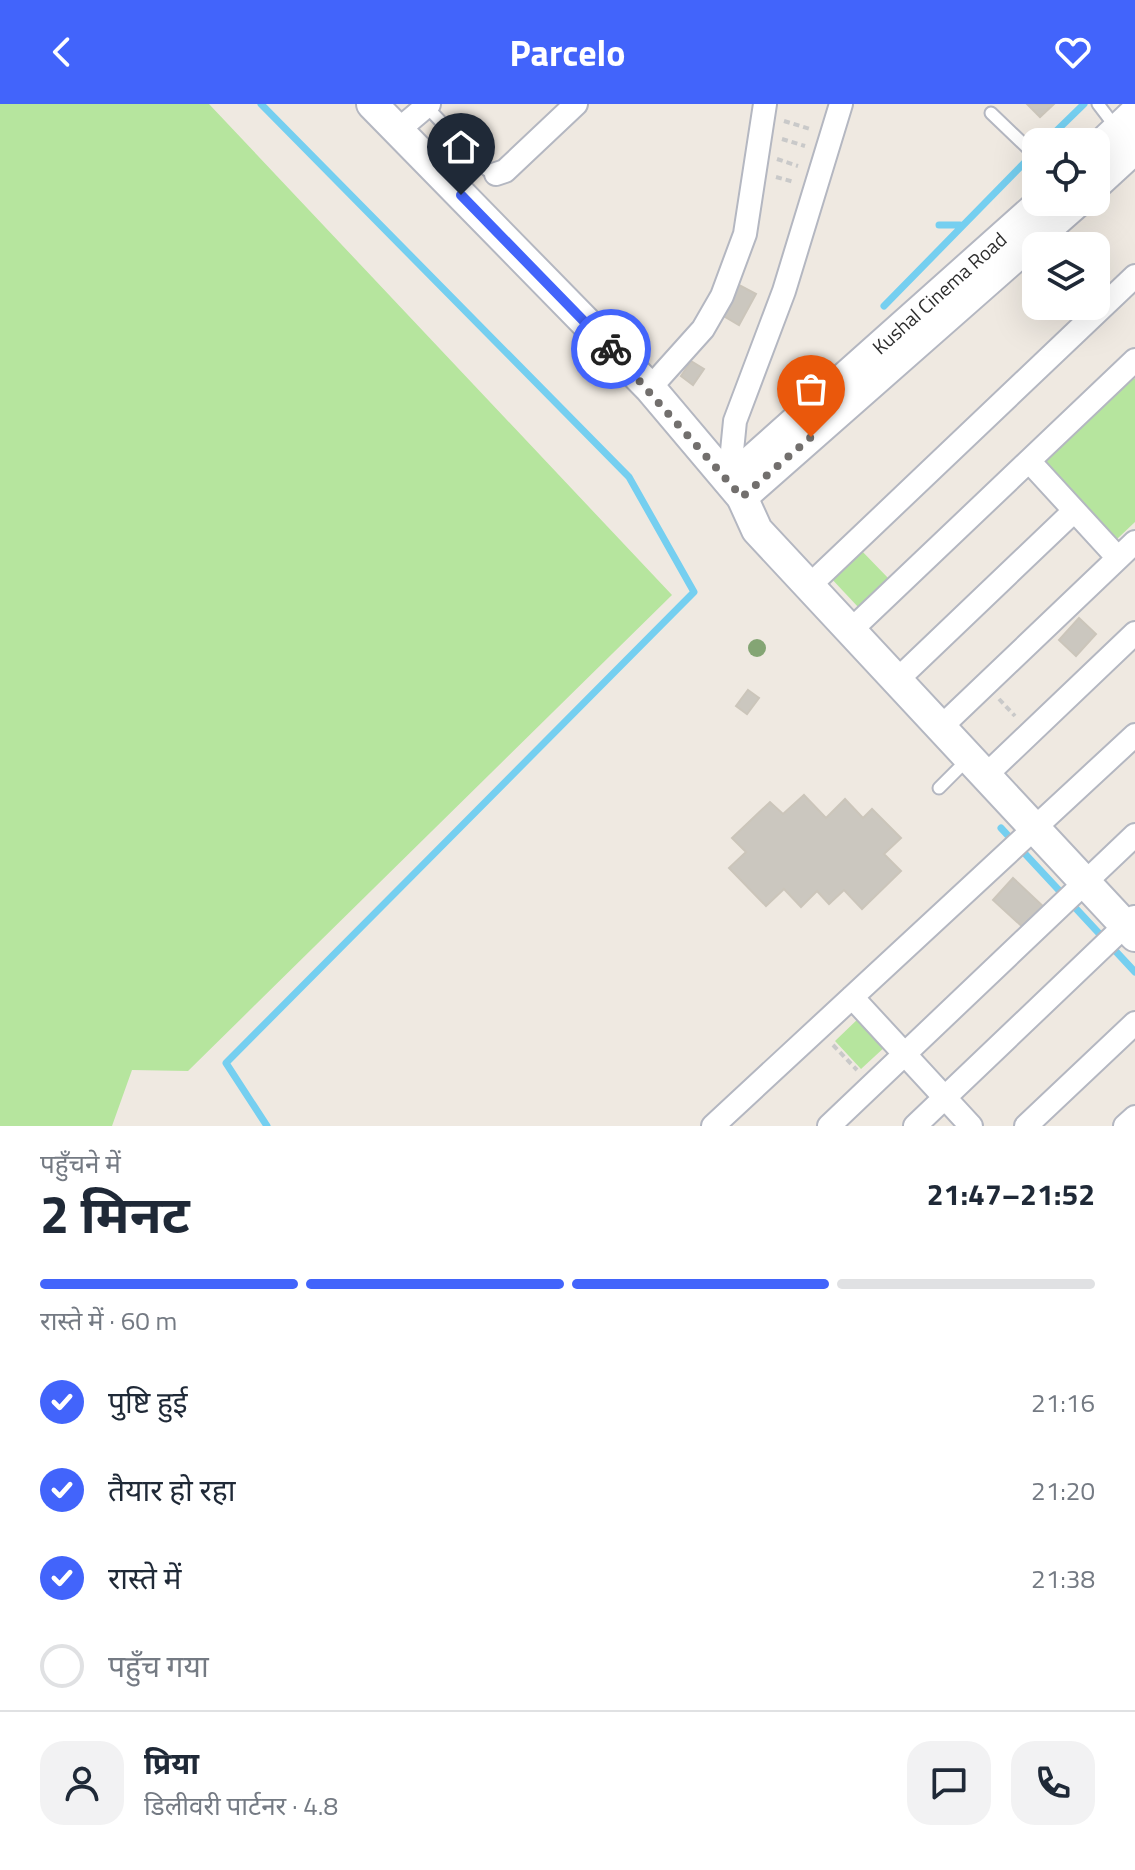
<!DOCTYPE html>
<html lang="hi">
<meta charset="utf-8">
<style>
body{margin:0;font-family:"Titillium Web","Noto Sans Devanagari",sans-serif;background:#f2f2f3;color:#1f2937;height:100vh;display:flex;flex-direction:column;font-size:30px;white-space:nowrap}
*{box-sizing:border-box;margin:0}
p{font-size:26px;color:#747a83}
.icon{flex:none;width:44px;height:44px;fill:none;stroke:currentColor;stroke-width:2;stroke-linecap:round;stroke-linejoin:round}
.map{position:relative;height:1022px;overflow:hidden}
.details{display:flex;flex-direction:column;background:#fff;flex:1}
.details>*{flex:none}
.fabs{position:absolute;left:1022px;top:24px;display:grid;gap:16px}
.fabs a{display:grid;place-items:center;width:88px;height:88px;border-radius:16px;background:#fff;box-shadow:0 8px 32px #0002;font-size:40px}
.pin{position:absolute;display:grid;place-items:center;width:68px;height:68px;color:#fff;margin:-82px -34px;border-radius:50% 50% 50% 0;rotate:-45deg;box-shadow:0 0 8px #0007}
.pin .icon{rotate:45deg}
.courier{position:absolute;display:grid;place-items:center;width:80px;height:80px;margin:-40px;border:6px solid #4264fb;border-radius:50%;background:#fff;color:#222;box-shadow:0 2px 10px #0007}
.summary em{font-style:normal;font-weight:700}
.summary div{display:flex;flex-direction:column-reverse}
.summary{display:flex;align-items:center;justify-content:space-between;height:136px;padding:0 40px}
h1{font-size:52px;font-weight:700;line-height:60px}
.bar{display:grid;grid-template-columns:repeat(4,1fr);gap:12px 8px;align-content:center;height:96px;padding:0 40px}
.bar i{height:10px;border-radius:6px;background:#e0e1e3}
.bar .active{background:#4264fb}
.bar p{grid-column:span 4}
.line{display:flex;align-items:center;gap:20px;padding:0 40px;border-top:2px solid #e0e1e3}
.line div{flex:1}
.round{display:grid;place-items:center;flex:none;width:84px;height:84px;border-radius:24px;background:#f2f2f3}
ol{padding:0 40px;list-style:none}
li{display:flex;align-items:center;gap:24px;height:88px}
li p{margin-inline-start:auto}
li .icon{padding:8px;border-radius:50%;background:#4264fb;color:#fff;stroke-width:4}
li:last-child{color:#747a83}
li i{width:44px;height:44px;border:4px solid #e0e1e3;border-radius:50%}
header{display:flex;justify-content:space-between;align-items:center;height:104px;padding:0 40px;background:#4264fb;color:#fff;font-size:36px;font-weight:700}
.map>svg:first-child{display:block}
.green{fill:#b6e59e}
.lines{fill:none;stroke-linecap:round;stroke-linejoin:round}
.stream{stroke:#75cff0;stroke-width:7}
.building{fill:#cbc7bf;stroke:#cbc5ba;stroke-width:2}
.lane-casing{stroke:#b4b7c1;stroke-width:15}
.street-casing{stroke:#b4b7c1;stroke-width:26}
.secondary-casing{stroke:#b4b7c1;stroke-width:34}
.path{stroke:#c9c9c9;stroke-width:4;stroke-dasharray:6 4;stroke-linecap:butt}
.lane{stroke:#fff;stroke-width:11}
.street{stroke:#fff;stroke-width:22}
.secondary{stroke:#fff;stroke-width:30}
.tree{fill:#84a574}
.done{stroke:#726f6d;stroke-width:8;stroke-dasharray:0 14.4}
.route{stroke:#4264fb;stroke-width:10}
.labels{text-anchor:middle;stroke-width:6;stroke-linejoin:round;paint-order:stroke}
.street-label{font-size:20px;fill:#2e2e2e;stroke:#fff}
</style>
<header><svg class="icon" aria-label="back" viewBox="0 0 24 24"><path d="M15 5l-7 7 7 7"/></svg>Parcelo<svg class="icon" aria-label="heart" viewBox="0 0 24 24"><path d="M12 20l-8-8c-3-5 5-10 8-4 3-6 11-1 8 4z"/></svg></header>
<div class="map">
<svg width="1135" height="1022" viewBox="0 0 1135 1022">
<rect width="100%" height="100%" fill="#efe9e1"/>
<path class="green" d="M0 0H209L672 491 188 967 132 966 112 1022H0Z
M1131 271 1135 275V418L1116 436 1040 358Z
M859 444 889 475 859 504 829 472Z
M861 912 887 941 861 965 835 937Z"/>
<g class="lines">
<path class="stream" d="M261 0 629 373 694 488 226 959 267 1022
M1045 38 1084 0
M939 121H960
M884 202 1034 49
M1001 724 1135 868"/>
</g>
<path class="building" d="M1027 0H1054L1040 13Z
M737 180 756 190 739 221 720 210Z
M691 257 704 265 693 281 681 272Z
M1079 514 1096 530 1076 552 1059 536Z
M748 586 759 594 747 610 736 602Z
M804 691 826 714 845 695 863 714 872 705 901 734 884 750 901 767 862 805 844 786 829 800 817 787 801 803 784 785 766 802 729 764 746 748 732 734 770 698 783 710Z
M1013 774 1047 806 1027 827 993 796Z"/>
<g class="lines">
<defs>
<path id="lane" d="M1098 0 1117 25
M425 1 487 66 496 70
M991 9 1036 52
M939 684 968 655"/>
<path id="street" d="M397 27 429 0
M496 70 505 67 576 0
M650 284 703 225 722 192 745 130 765 0
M1029 357 1118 454
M729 377 735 317 784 187 841 0
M808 483 1135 172
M849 528 1135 256
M896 577 1074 407
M940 624 1135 438
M985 672 1135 529
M852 893 971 1022
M713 1022 1135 631
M829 1022 1135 731
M915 1022 1134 813
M1026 1022 1135 919
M1125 1022 1135 1013"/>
<g id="secondary">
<path d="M372 0 650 284 742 393 757 426 1135 832"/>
<path d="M1096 46 1135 9"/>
<path d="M1096 80 1135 44"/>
<path id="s1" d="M729 377 1042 98"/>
<path d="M742 393 1077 98"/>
</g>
</defs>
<use href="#lane" class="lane-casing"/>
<use href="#street" class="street-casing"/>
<use href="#secondary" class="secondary-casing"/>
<path class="path" d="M784 17 810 25
M782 35 805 42
M777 55 798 62
M776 73 794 78
M999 595 1015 612
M833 941 857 966"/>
<use href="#lane" class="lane"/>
<use href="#street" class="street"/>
<use href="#secondary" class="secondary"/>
</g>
<circle class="tree" cx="757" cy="544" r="9"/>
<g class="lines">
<path class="done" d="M611 245 742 393 811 333"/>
<path class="route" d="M461 91 611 245"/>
</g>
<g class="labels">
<g class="street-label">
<text dy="7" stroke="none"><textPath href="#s1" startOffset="282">Kushal Cinema Road</textPath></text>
</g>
</g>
</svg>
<div class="fabs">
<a><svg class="icon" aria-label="locate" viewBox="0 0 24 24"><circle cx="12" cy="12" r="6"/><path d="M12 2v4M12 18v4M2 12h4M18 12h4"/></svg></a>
<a><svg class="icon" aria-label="layers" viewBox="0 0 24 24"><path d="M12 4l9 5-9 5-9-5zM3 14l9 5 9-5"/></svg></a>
</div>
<div class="pin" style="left:811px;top:333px;background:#ea580c"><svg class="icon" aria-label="bag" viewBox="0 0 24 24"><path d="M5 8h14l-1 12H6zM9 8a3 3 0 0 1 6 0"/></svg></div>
<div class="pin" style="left:461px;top:91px;background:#1f2937"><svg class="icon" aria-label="home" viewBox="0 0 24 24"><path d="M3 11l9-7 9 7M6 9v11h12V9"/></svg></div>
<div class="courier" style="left:611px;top:245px"><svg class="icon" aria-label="bike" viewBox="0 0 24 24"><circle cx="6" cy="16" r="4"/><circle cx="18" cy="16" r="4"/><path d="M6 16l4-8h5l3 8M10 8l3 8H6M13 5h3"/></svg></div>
</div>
<section class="details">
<div class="summary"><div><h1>2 मिनट</h1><p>पहुँचने में</p></div><em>21:47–21:52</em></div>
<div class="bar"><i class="active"></i><i class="active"></i><i class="active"></i><i></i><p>रास्ते में · 60 m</p></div>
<ol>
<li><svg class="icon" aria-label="check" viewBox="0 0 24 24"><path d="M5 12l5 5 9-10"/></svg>पुष्टि हुई<p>21:16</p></li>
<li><svg class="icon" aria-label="check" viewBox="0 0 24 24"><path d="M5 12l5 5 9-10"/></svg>तैयार हो रहा<p>21:20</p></li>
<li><svg class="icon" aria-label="check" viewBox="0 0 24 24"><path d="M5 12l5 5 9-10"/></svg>रास्ते में<p>21:38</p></li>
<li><i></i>पहुँच गया</li>
</ol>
<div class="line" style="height:144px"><a class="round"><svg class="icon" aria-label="person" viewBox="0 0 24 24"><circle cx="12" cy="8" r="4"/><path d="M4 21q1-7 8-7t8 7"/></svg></a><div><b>प्रिया</b><p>डिलीवरी पार्टनर · 4.8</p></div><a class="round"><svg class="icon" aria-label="chat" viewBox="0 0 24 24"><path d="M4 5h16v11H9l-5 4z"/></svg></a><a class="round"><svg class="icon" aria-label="phone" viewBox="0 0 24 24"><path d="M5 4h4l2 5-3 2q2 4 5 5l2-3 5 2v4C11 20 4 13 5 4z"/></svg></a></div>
</section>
